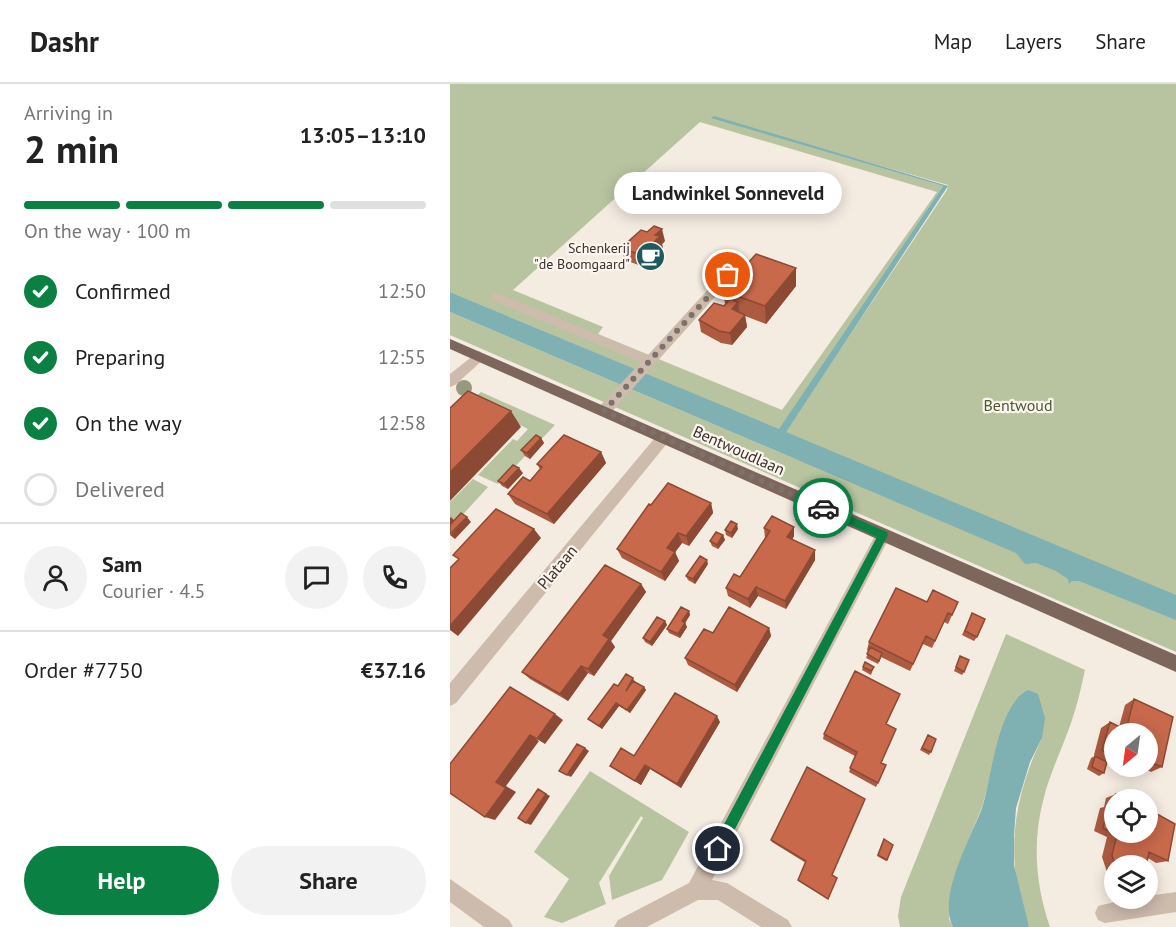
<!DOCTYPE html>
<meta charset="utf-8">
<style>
body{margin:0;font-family:"PT Sans",sans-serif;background:#f2f2f2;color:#222;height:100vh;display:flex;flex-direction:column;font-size:22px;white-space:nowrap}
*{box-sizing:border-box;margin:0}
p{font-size:20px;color:#767676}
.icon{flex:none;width:33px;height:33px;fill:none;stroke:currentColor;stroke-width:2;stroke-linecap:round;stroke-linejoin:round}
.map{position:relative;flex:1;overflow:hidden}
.sheet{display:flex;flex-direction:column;background:#fff;width:450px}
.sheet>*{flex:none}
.needle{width:39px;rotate:209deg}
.buttons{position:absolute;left:654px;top:639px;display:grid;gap:12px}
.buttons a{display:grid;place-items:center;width:54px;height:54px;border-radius:50%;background:#fff;box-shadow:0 3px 15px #0003;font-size:30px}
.pin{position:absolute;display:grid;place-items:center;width:51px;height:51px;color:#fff;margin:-26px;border:3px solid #fff;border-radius:50%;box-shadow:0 2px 6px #0007}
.courier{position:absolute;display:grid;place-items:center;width:60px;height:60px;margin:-30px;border:4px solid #0b8043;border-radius:50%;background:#fff;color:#222;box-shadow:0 2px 8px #0007}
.bubble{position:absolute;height:42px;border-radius:21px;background:#fff;box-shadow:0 3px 15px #0003;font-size:20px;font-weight:700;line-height:42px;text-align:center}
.overview em{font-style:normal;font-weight:700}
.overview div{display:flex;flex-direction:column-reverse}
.overview{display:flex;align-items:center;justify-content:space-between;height:102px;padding:0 24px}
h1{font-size:39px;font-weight:700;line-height:45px}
.bar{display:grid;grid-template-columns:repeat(4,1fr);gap:9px 6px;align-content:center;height:72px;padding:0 24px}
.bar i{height:8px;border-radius:4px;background:#e0e0e0}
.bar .active{background:#0b8043}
.bar p{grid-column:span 4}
.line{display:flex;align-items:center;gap:15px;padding:0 24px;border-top:2px solid #e0e0e0}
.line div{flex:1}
.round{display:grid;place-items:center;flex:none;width:63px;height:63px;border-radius:32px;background:#f2f2f2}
ol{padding:0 24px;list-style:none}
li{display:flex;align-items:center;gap:18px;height:66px}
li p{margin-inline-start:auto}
li .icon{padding:6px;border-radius:50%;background:#0b8043;color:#fff;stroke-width:4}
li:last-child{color:#767676}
li i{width:33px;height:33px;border:3px solid #e0e0e0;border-radius:50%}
.primary-button{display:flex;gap:12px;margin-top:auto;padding:12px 24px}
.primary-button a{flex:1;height:69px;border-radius:36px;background:#0b8043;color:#fff;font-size:24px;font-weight:700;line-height:69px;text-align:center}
.primary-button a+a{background:#f2f2f2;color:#222}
header{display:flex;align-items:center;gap:36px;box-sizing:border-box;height:84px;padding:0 30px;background:#fff;border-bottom:2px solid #e0e0e0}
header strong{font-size:28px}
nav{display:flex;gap:33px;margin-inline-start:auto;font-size:21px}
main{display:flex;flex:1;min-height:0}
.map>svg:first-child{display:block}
.green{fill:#b8c4a0;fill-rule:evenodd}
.water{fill:#7fb0b2}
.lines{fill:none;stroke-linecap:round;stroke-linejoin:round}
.minor{fill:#cdbbac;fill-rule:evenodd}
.major{fill:#7d675c;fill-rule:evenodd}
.tree{fill:#969b7f}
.wall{fill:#ac5a40}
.shaded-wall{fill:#8c4a34}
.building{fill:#c8694b;stroke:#8c4a34;stroke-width:1.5}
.route{fill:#0b8043}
.done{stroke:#7c716b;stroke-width:6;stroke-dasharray:0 10.8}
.labels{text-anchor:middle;stroke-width:4.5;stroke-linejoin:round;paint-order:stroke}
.far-poi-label{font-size:14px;fill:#3b302b;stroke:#fbf5ee;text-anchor:end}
.park-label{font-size:16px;fill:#4a5a2e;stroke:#fbf5ee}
.street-label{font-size:16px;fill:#3b302b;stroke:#fbf5ee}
</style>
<header>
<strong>Dashr</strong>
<nav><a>Map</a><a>Layers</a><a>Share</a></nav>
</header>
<main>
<section class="sheet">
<div class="overview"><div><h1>2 min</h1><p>Arriving in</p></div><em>13:05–13:10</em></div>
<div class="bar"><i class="active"></i><i class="active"></i><i class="active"></i><i></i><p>On the way · 100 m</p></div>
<ol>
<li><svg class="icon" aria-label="check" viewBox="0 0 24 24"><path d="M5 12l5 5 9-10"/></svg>Confirmed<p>12:50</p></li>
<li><svg class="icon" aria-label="check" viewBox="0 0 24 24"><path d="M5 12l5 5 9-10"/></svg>Preparing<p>12:55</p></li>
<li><svg class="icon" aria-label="check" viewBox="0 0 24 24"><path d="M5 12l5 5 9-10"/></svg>On the way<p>12:58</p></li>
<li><i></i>Delivered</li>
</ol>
<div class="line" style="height:108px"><a class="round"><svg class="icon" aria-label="person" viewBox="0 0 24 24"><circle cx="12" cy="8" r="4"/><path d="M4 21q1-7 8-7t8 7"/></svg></a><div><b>Sam</b><p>Courier · 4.5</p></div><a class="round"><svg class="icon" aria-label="chat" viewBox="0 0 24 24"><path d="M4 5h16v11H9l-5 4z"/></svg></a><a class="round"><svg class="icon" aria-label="phone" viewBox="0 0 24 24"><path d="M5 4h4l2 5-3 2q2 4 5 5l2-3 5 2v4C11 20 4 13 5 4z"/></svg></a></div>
<div class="line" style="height:78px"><div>Order #7750</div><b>€37.16</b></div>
<div class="primary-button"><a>Help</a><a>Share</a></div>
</section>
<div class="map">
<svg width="726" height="843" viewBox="0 0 726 843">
<rect width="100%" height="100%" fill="#f4ebe1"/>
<path class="green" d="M0 0H726V568L0 251V228L343 374 335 348 497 106 498 101 261 33 493 102 329 346 0 208ZM250 38 487 108 332 326 148 250 153 243 63 206Z
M31 308 105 341 48 400 28 391 63 355 67 357 78 345 30 321 0 337Z
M23 395 38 403 7 437 0 434V418Z
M556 550 635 586C631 604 627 622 621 639 612 665 599 691 593 717 582 760 586 802 600 843H579C554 778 562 716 592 654L541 690 532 723 511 775 499 835 503 843H450L448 832 451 813Z
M140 687 239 748 212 796 162 816 159 792 193 734 191 732 149 799 156 820 112 839 94 833 119 795 84 768Z"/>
<path class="water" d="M264 32 498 102 336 348 726 511V536L629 497H622L619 500 618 495 606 487 586 479 575 480 566 469 0 228V208L329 345 493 102 261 34Z
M578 606 588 610 595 634 592 654 580 678 566 724 564 752V781L579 843H503C487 812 521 754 532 724 542 694 547 621 578 606Z"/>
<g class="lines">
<path class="minor" d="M278 187 282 188V194L159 331H149L147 327 149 323 191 278 42 216 40 213 46 209 50 210 198 271 274 188Z
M29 267 35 272 34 275 5 301 0 303V290Z
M214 347 219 349 221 353 219 357 6 619 0 622V599L209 349Z
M433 444 438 446 441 451 438 456 262 796 277 799 338 836 342 843H311L268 816H248L197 843H164L168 836 239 799 428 446Z
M0 795 59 836 63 843H34L0 818Z
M726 808V828L655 839 648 836 645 829 648 822 681 814H698V812Z"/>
<path class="major" d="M0 255 726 571V588L0 265Z"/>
</g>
<circle class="tree" cx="14" cy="304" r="8"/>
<path class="wall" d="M215 157 212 160 213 165 194 183 175 176 171 164Z
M346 184V202L316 240 295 232 297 243 282 261 271 259 251 248 249 236 274 222 275 220 273 207Z
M91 354 94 359 80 375 75 372 71 366Z
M151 368 156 379 104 440 65 420 58 410 80 397 90 385 87 380Z
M73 389 58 405 52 402 48 397Z
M261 419 263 429 239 462 232 459 225 468 229 477 215 497 172 474 167 465 201 421Z
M344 443V452L342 456 365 466V476L336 525 308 512 300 524 278 512 276 504 290 493 315 454 314 444Z
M288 445 282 454 276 451 275 446Z
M273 451 275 456 268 465 262 462 260 457Z
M258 480 245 500 238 496 236 492Z
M191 500 196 508 161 557 165 563 144 592 138 589 118 617 80 595 72 588Z
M477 518H508L498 540 494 538 482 564 473 560 460 587 431 573 428 580 416 574 419 567 417 566 419 558Z
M239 527 240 531 235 539 237 543 230 554 219 549 217 545Z
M522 529 527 553 524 557 512 551Z
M215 537 217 541 202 562 195 558 193 554Z
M319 544 321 552 287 608 238 581 235 574 263 549Z
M510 572 514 588 512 591 504 587Z
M413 583H424L421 591 412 586Z
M183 594 185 598 194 603 196 606 180 629 169 622 152 645 138 635 168 602Z
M684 615 712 683 701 688 690 682H698V650H664V681L644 671 651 644 660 638 669 643 675 621Z
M270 638 231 704 200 685 191 701 160 682Z
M436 640 428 699 426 703 399 688 405 672 373 655 374 650Z
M478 651 481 668 479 671 470 666Z
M645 672 654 689 649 692 637 685 641 674Z
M667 682H677L672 685Z
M666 710 673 714 676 713 718 777 706 779 698 774 696 782H664V794H659L652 773 657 753 644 747 650 724 654 723 656 714Z
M434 755 437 776 436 777 427 772Z
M321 756 382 791 378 815 348 797V796L356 779 322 758Z"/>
<path class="shaded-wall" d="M212 145 215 157 212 160 213 165 194 183 191 171 205 151Z
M346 184V202L316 240 315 222Z
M288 218 290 230 282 225Z
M295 231 297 243 282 261 280 249Z
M61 327 71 343 0 417V388Z
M91 354 94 359 80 375 77 369Z
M151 368 156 379 104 440 97 430Z
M69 384 73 389 58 405 54 400Z
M261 419 263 429 239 462 236 452Z
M1 433 6 438 0 444V434Z
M17 433 21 438 5 455 0 451Z
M287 440 288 445 282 454 281 449Z
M344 443V452L338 463 337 453Z
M84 445 91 454 8 552 0 546V542Z
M228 449 232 459 221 474 217 464Z
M273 451 275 456 268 465 267 461Z
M365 466V476L336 525 335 517Z
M225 468 229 477 215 497 211 488Z
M257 476 258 480 245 500 243 495Z
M191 500 196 508 161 557 165 563 144 592 138 585 153 551Z
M306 503 308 512 300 524 298 515Z
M239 527 240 531 233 542 232 537Z
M215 537 217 541 202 562 200 558Z
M235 539 237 543 230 554 228 550Z
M319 544 321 552 287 608 285 601Z
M131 582 138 589 118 617 110 610Z
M194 603 196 606 180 629 177 626Z
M166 619 169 622 152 645 149 642Z
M105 630 113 636 95 660 87 655Z
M267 632 270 638 231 704 227 700Z
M80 651 89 657 56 702 66 708 45 736 35 733 46 698Z
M135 664 139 667 121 693 117 691Z
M195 681 200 685 191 701 185 697Z
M88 705 100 712 81 741 76 739Z"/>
<path class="building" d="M204 142 212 145 205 151 210 152 191 171 171 164 191 146 197 148Z
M306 170 346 184 315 222 273 207Z
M280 215 288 218 282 225 295 231 280 249 269 247 249 236 264 219 274 222Z
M18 307 61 327 0 388V324Z
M86 351 91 354 77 369 71 366Z
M114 351 151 368 97 430 58 410 73 393 80 397 92 383 87 380Z
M63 381 69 384 54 400 48 397Z
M218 399 261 419 236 452 228 449 217 464 225 468 211 488 167 465 199 420 201 421Z
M46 425 84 445 0 542V484L9 475 3 471Z
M11 429 17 433 0 450V441Z
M322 432 344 443 337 453 365 466 335 517 306 503 298 515 276 504 284 490 290 493 320 447 314 444Z
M281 437 287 440 281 449 275 446Z
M266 448 273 451 267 461 260 457Z
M250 472 257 476 243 495 236 492Z
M155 481 191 500 153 551 159 555 138 585 131 582 110 610 72 588Z
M446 504 477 518 483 506 508 518 502 531 498 529 485 557 476 552 463 580 419 558Z
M231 523 239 527 232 537 235 539 228 550 217 545Z
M279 523 319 544 285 601 235 574 254 545 263 549Z
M522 529 535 535 527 553 515 547Z
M207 533 215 537 200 558 193 554Z
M420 563 432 569 429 577 417 570Z
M510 572 519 576 514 588 506 583Z
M415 578 424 583 421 587 413 583Z
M405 587 450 610 436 640 446 645 431 679 436 681 428 699 400 684 407 668 374 650Z
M176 590 183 594 176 607 183 597 194 603 177 626 166 619 149 642 138 635 164 600 168 602Z
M60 603 105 630 87 655 80 651 46 698 56 704 35 733 0 709V680Z
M225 609 267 632 227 700 195 681 185 697 160 682 171 664 184 672Z
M684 615 723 633 712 683 698 677V650H664V672L652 666 660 638 676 646Z
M478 651 486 655 481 668 472 664Z
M127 660 135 664 117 691 109 687Z
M645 672 657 678 654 689 642 683Z
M357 683 415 715 382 791 387 794 378 815 348 796 356 777 321 756Z
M88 705 96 710 76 739 68 734Z
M666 710 675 715 676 713 681 716H665Z
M664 716V748H698V725L725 740 718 777 699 768 696 782H665L662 771 667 751 653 744 659 721 663 723Z
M434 755 443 761 437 776 428 771Z"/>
<path class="route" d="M373 420 437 448 438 451 272 770 268 772 263 770 261 765 263 761 427 453 369 427 368 424Z"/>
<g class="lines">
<path class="done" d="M278 191 154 327 373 424"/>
</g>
<defs>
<symbol id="cafe-disc" viewBox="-11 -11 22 22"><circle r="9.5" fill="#1f5a5e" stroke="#fbf5ee"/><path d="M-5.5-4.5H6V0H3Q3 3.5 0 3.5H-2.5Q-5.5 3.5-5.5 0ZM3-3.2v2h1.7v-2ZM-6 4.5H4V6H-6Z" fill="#fff"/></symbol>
</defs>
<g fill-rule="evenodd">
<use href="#cafe-disc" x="184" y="156" width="33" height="33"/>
</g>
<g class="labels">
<g class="far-poi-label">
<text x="180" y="169">Schenkerij<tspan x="180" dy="16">"de Boomgaard"</tspan></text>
</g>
<g class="park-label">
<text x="568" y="327">Bentwoud</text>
</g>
<g class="street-label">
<text transform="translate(289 366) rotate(24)" y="6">Bentwoudlaan</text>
<text transform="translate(107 483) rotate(-50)" y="6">Plataan</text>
</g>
</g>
</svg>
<div class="buttons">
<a><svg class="needle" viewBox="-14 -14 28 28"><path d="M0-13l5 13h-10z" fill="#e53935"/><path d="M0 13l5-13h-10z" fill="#767676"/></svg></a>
<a><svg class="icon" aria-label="locate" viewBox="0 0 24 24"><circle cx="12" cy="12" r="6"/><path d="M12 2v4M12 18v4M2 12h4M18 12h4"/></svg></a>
<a><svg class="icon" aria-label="layers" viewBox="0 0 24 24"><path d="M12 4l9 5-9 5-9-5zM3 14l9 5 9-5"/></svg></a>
</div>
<div class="pin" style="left:278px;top:191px;background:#ea580c"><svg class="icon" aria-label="bag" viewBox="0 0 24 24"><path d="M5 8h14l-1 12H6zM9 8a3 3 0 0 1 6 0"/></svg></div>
<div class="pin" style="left:268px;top:765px;background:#1f2937"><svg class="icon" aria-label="home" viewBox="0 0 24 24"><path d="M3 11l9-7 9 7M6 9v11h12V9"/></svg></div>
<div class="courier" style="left:373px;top:424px"><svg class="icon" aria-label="car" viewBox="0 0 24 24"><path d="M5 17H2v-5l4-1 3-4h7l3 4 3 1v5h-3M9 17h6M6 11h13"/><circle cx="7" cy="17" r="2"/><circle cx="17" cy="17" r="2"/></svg></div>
<div class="bubble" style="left:164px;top:88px;width:228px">Landwinkel Sonneveld</div>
</div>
</main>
